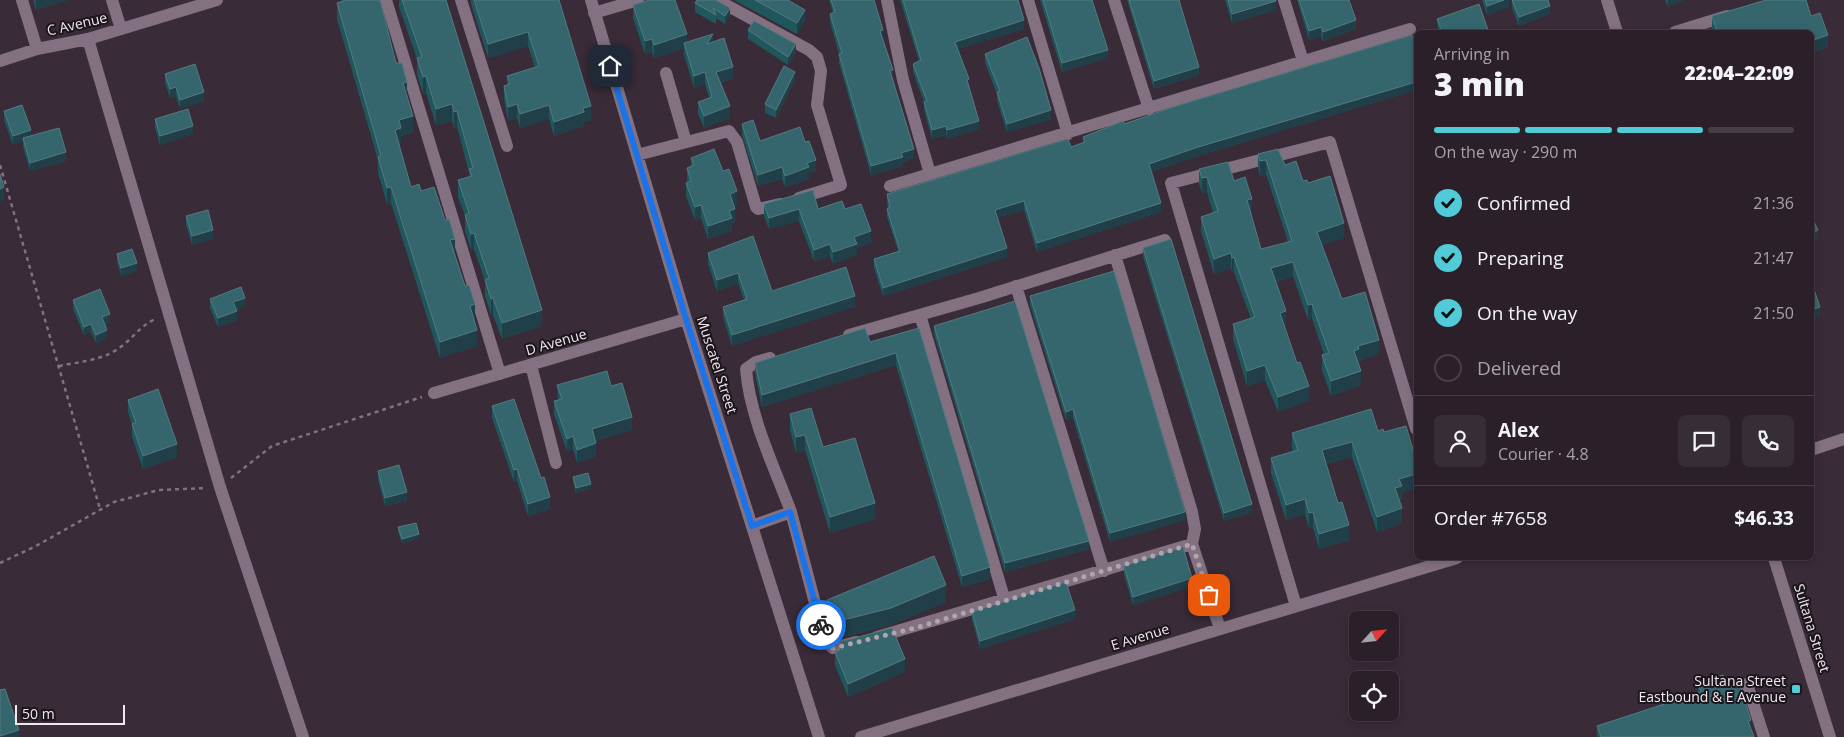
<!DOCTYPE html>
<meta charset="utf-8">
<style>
body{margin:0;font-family:"Open Sans",sans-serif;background:#372d36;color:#f1f3f6;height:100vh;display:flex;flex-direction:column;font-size:19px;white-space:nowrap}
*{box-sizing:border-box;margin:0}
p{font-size:16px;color:#a6a3a8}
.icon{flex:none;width:28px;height:28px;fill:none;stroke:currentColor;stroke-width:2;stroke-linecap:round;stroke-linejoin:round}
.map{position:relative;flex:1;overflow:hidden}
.panel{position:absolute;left:1414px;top:30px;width:400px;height:530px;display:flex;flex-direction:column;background:#2b202a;border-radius:8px;box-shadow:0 2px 8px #0003,0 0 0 1px #473e47}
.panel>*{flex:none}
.needle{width:32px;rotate:63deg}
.controls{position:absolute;left:1349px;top:611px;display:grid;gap:10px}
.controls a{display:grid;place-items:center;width:50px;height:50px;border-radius:8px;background:#2b202a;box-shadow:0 2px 8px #0003,0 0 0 1px #473e47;font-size:25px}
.scale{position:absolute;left:15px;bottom:12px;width:110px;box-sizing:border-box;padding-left:5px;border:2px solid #f0e7ef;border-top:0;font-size:14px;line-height:18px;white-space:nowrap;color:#f0e7ef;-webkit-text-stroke:4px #1c161c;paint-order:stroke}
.pin{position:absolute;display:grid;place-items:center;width:42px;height:42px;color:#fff;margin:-21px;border-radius:10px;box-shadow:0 2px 8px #0006}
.courier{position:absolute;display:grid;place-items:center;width:50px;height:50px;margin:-25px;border:4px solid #1a73e8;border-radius:50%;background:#fff;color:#222;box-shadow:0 1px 6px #0007}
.headline em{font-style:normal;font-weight:800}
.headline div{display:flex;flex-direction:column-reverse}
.headline{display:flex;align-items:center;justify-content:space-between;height:85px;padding:0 20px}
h1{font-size:32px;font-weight:800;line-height:38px}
.bar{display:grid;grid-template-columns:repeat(4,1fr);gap:8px 5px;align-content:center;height:60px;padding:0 20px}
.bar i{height:6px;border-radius:4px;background:#473e47}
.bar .selected{background:#52cbd8}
.bar p{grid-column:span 4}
.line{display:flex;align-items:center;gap:12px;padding:0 20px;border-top:1px solid #473e47}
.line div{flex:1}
.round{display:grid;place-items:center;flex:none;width:52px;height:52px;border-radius:8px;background:#372d36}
ol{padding:0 20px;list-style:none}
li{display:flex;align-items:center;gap:15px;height:55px}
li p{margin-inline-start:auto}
li .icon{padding:5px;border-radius:50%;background:#52cbd8;color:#111;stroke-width:4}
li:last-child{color:#a6a3a8}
li i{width:28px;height:28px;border:2px solid #473e47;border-radius:50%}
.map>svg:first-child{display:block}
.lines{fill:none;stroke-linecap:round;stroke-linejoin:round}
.path{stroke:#7f737e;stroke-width:2.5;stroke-dasharray:4 4;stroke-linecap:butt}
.minor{stroke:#837182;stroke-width:12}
.wall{fill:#20575d}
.shaded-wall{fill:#203f48}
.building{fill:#36666d;stroke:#537a81}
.done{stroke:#b0a5af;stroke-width:5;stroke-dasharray:0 9}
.route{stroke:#1a73e8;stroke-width:6}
.poi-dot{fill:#52cbd8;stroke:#1c161c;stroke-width:2}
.labels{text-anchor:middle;stroke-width:4;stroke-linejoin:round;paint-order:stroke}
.street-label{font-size:14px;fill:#f0e7ef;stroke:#1c161c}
.poi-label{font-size:14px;fill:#f0e7ef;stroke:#1c161c;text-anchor:end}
</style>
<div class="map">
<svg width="1844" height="737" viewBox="0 0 1844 737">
<rect width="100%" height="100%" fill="#392b38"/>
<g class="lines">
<path class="path" d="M0 165 100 509
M59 366C78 362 104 360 119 348 133 339 140 325 156 319
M231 478 272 446 422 397
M0 563 36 546 114 502 159 490 207 488"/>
<path class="minor" d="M22 0 37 49
M112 0 121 29
M386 0 500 374
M461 0 507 146
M591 0 686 319 819 737
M717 0 809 50 817 57 821 71 817 105 841 185 799 198
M887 0 903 80 930 174 890 186
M1028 0 1068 134
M1114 0 1149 109
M1284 0 1303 61
M1607 0 1617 32
M594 13 638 0
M1675 32 1727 16
M88 39 220 487 303 737
M0 61 37 49 88 39 217 0
M666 73 686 142
M637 155 729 131 737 142 756 207 758 209 780 204
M930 174 1410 29
M1115 255 1192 512 1195 529 1192 544 1220 629
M1016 286 1104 571
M920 315 1005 601
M849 335 979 298 1165 240
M531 365 556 463
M434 393 686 319
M1811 450 1844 439
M791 512 825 641 833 648 856 642
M752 526 791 512C774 466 750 418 746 369L756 362 770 358
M1774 558 1830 737
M1296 606 1171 183 1330 142 1416 429
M877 637 1192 544
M1747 684 1764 737
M861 737 1457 558"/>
</g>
<path class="wall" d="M33 0H68L36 10Z
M341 0H380L396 63 407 98 413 132 401 136V144L399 145 411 187 421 191 455 255 475 320 474 321 477 346 440 358 391 203 387 204 378 173V160L337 19V3L342 1Z
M399 0H446L542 326 502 339 493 315H491L485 296V281L474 249 471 250 465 231V216L458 197V180L469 177V172L457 127 454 128 452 121 436 125 426 93 423 94 417 74V59L399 7Z
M471 0H559L591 120 584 122V126L554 136 549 119 520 128 517 118 508 121 504 100V86L507 85V76L535 68 528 46 488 58 471 4Z
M697 0 730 16 725 24 716 18V24L695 12V3Z
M734 0H788L805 21 797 34Z
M829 0H874L893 79 914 158 903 162V166L871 175 839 63V54L830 22V14L833 13Z
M900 0H1018L1024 29 958 49 969 88 979 129 947 139 946 135 932 139 924 110V102L913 72V64L919 61Z
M1040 0H1092L1108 58 1062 72Z
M1127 0H1179L1199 75 1154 89Z
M1225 0H1276V10L1232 23Z
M1297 0H1349L1356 29 1323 41 1321 36 1309 40Z
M1482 0H1509V7L1487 15Z
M1512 0 1550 14 1519 26 1512 8Z
M1665 0H1684L1668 6Z
M633 5 687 42H713L733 78 721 83 730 118 704 128 698 114V102L709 98 705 84 694 88 684 55V48L654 58 652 52 645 54 633 18Z
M1712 16H1811L1828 47 1811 54V32H1713L1712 29Z
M1437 19 1488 32H1438Z
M748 30 796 53 788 65 748 39Z
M1416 46V90L1195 157 1151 172 1161 212 1037 252 1024 210 997 218 1007 257 883 296 874 268V259L898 251 887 217V209L888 208 887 203V194L1071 147 1083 142V137L1124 124Z
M985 54 1051 119 1007 132 997 101V94L985 63Z
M165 74 204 101 180 109 176 96 170 98 165 83Z
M795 80 776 118 765 113V104Z
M4 111 31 136 66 161 30 171 23 147V141L13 145 4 120Z
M155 119 193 134 160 145 155 128Z
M742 124 760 141 816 171 809 173V179L785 187 782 179 758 186 742 135Z
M1258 154 1285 165 1303 181 1308 183 1344 238 1322 245 1342 299 1379 354 1359 361 1358 364 1361 385 1331 396 1322 370V355H1324L1312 318 1308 320 1293 276 1276 282 1286 325 1284 326 1309 401 1278 412 1265 380 1247 386 1233 339V324L1251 319 1234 272H1232L1231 268 1214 274 1201 231V217L1213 213 1207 192 1202 193 1199 184V169L1234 181 1252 214H1251L1261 249 1288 242 1266 174 1260 176 1258 169Z
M691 158 723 171 737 204 734 205 735 222 732 223V231L708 239 701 218 695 220 686 196V183L687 182V168L691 166Z
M764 204 818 209H845L871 243 857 248V255L833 264 830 256 814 261 799 221 769 229 764 216Z
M186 216 213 239 192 245 186 225Z
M1143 248 1252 512 1224 521 1143 257Z
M708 253 772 291 855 306 732 346 723 317V307L744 300 738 283 717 291 708 264Z
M117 254 137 271 121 276 117 262Z
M1030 296 1185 520 1110 542 1073 418 1066 420 1030 305Z
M210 299 245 306 236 310 237 320 218 327 210 308Z
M73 300 110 322 105 325 107 338 96 343 91 332 84 335 73 309Z
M934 326 1089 549 1005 572 934 334Z
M919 328 990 579 962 587 896 365 762 407 755 374V363L870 342Z
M557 385 611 386 632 430 596 441V456L577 463 573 449 567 451 554 414V401L558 400Z
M128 400 177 457 143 469 132 437V425L128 412Z
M492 406 550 509 528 516 517 481 514 482 492 418Z
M790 414 823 447 875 519 830 533 805 450 796 453 790 430Z
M1378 431 1402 493V501H1400L1402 523 1377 532 1352 457 1326 464 1349 540 1319 549 1313 527 1309 528 1305 514 1286 520 1271 473V458L1293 451 1292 448V433Z
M378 471 407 501 385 506 378 480Z
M573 477 591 488 576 493 573 481Z
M398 527 419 538 402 543 398 532Z
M1124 566 1192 586 1133 605 1124 575Z
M827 600 946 602 891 625 835 639 832 636 827 617Z
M972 612 1075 619 980 649 972 620Z
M840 642 905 672 848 697 835 665V652L840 650Z
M1698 683 1726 685 1751 730 1754 737H1597V726L1698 693Z"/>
<path class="shaded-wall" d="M36 0H68L36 10Z
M1504 0H1509V7L1487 15V6Z
M1668 0H1684L1668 6Z
M1276 1V10L1232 23V14Z
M1550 6V14L1519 26V17Z
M730 8V16L725 24V16Z
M805 10V21L797 34V23Z
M1024 20V29L955 50V42Z
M1356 20V29L1323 41V32Z
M1321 27V36L1309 40V31Z
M883 30V38L880 39V31Z
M528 32V46L488 58V44Z
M687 34V46L684 43V48L654 58V45Z
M713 34V46L707 44Z
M1828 35V47L1811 54V41Z
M652 39V52L645 54V41Z
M796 44V53L788 65V57Z
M1108 50V58L1062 72V63Z
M733 67V78L716 84V72Z
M1199 67V75L1154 89V81Z
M705 72V84L694 88V76Z
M795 72V80L776 118V110Z
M426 76V93L423 94V77Z
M407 82V98L403 83Z
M1416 82V90L1195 157 1149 173V164L1195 148Z
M176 87V96L170 98V89Z
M204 92V101L180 109V100Z
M452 104V121L436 125V109Z
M517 104V118L508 121V107Z
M549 105V119L520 128V114Z
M591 106V120L584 122V126L554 136V122L583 108Z
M730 106V118L704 128V116Z
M1051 110V119L1007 132V124Z
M457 111V127L454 128V112Z
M413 116V132L401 136V144L395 146V130L399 120Z
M979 121V129L947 139V130Z
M193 126V134L160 145V136Z
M946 126V135L932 139V130Z
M31 130V138H23V141L13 145V136Z
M914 149V158L903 162V166L871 175V166L901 153Z
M66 152V161L30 171V163Z
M816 160V171L809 173V179L785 187V176L807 163Z
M1266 160V174L1260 176V161Z
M782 167V179L758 186V175Z
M1207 177V192L1202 193V178Z
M4 187V200L0 202V189Z
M391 187V203L387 204V188Z
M737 191V204L730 207V194Z
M1252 199V214L1247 215V200Z
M1024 201V210L995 219V210Z
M1161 203V212L1037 252V243Z
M701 205V218L695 220V207Z
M735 209V222L732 223V231L708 239V226L729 211Z
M799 209V221L769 229V218Z
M1344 223V238L1317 247V232Z
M213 230V239L192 245V236Z
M1818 230V239L1811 242V233Z
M871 231V243L857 248V255L833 264V252L854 237Z
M474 233V249L471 250V234Z
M455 239V255L450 240Z
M830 244V256L814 261V250Z
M1007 248V257L883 296V288Z
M1231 253V268L1214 274V259Z
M1234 257V272H1232V258Z
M1293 262V276L1271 283V268Z
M137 263V271L121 276V268Z
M738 273V283L717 291V280Z
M855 296V306L732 346V335Z
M245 298V306L233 311V302Z
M493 298V315H491V299Z
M475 304V320L470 322V306Z
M1312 304V318L1308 320V305Z
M1820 307V316L1812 318 1811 323V310Z
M542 310V326L502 339V323Z
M237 311V320L218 327V318Z
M1286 311V325L1280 327V313Z
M110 314V322L102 326V317Z
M91 324V332L84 335V327Z
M107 330V338L96 343V335Z
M477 330V346L440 358V342Z
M1379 340V354L1359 361V364L1354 366V351L1358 346Z
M896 353V365L762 407V395Z
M1265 365V380L1247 386V371Z
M1361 371V385L1331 396V381Z
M1309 386V401L1278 412V397Z
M1073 409V418L1066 420V412Z
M632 417V430L592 442V429Z
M805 435V450L796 453V437Z
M573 436V449L567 451V439Z
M1352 442V457L1322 465V450Z
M596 443V456L577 463V450Z
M177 444V457L143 469V456Z
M517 469V481L514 482V470Z
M1416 474V489L1402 493V501L1395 503V488L1399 479Z
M591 484V488L576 493V488Z
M407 492V501L385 506V498Z
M550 497V509L528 516V504Z
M1305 499V514L1286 520V505Z
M875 503V519L830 533V517Z
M1252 504V512L1224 521V513Z
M1402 508V523L1377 532V517Z
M1185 512V520L1110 542V533Z
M1313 512V527L1309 528V513Z
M1349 525V540L1319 549V534Z
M419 534V538L402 543V539Z
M1089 541V549L1005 572V563Z
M990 567V579L962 587V576Z
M1192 578V586L1133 605V597Z
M946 585V602L891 625 835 639V622Z
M1075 610V619L980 649V641Z
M905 659V672L848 697V684Z
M1751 720V732L1748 721Z
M19 730V737H0V736Z"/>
<path class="building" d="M346 0H380L396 63H402L407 82 403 83 413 116 399 120 401 128 395 130 411 187 419 184 421 191 434 187 445 220 449 219 455 239 450 240 465 286 469 285 475 304 470 306 477 330 440 342 391 187 387 188 378 157 381 156 337 3Z
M402 0H446L542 310 502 323 493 298 491 299 485 280 489 278 474 233 471 234 465 215 469 213 458 180 472 176 469 169 473 168 457 111 454 112 452 104 436 109 426 76 423 77 417 58 422 57Z
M474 0H559L591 106 583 108 584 112 554 122 549 105 520 114 517 104 508 107 504 86 510 84 507 76 539 66 528 32 488 44Z
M649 0H675L687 34 654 45 652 39 645 41 633 5Z
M697 0H716L730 8 725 16 713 8 716 15 695 3Z
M755 0H788L805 10 797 23Z
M831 0H874L883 30 880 31 893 70 890 71 914 149 901 153 903 157 871 166 839 54 842 53 830 14 835 12Z
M903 0H1018L1024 20 955 42 969 79 967 80 979 121 947 130 946 126 932 130 924 102 927 101 913 64 921 60Z
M1043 0H1092L1108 50 1062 63Z
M1129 0H1179L1199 67 1154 81Z
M1228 0H1276V1L1232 14Z
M1299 0H1349L1356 20 1323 32 1321 27 1309 31Z
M1485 0H1504L1487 6Z
M1512 0H1548L1550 6 1519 17Z
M1766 0H1806L1811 16 1820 13 1828 35 1811 41V32H1717L1712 16Z
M1479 4 1488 30 1481 32H1442L1437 19Z
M754 21 796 44 788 57 748 30Z
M713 34 707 44 724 38 733 67 716 72 730 106 704 116 698 102 712 97 705 72 694 76 684 43Z
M1412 35 1416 46V82L1195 148 1149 164 1161 203 1037 243 1024 201 995 210 1007 248 883 288 874 259 900 251 887 209 890 207 887 194 1068 139 1071 147 1085 142 1083 137 1123 121 1124 124 1173 107Z
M1027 37 1039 68 1051 110 1007 124 997 92 1000 91 985 54Z
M195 64 204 92 180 100 176 87 170 89 165 74Z
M784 66 795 72 776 110 765 104Z
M22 105 31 130 13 136 4 111Z
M188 109 193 126 160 136 155 119Z
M753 120 760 141 800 127 805 142 809 141 816 160 807 163 809 167 785 176 782 167 758 175 742 124Z
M59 128 66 152 30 163 23 138Z
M714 149 723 171 729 169 737 191 730 194 735 209 729 211 732 218 708 226 701 205 695 207 686 183 691 181 687 168 694 165 691 158Z
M1278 149 1285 165 1296 161 1303 181 1307 180 1308 183 1330 176 1344 223 1317 232 1342 299 1365 292 1379 340 1358 346 1359 349 1354 351 1361 371 1331 381 1322 355 1329 353 1312 304 1308 305 1293 262 1271 268 1286 311 1280 313 1297 363 1300 362 1309 386 1278 397 1265 365 1247 371 1233 324 1255 317 1234 257 1232 258 1231 253 1214 259 1201 217 1218 211 1207 177 1202 178 1199 169 1228 162 1234 181 1245 177 1252 199 1247 200 1261 249 1292 241 1266 160 1260 161 1258 154Z
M0 174 4 187 0 189Z
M813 190 818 209 842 201 845 209 861 204 871 231 854 237 857 244 833 252 830 244 814 250 799 209 769 218 764 204Z
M208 210 213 230 192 236 186 216Z
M1811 215 1818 230 1811 233Z
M753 236 772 291 846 267 855 296 732 335 723 307 747 299 738 273 717 280 708 253Z
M1171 239 1252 504 1224 513 1143 248Z
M132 249 137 263 121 268 117 254Z
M1114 271 1185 512 1110 533 1073 409 1066 412 1030 296Z
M241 287 245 298 233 302 237 311 218 318 210 299Z
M100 289 110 314 102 317 107 330 96 335 91 324 84 327 73 300Z
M1815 292 1820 307 1811 310V293Z
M1015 301 1089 541 1005 563 934 326Z
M865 328 870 342 919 328 990 567 962 576 896 353 762 395 755 363Z
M607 371 611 386 622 383 632 417 592 429 596 443 577 450 573 436 567 439 554 401 562 399 557 385Z
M158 389 177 444 143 456 132 424 136 423 128 400Z
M514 399 541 478 544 477 550 497 528 504 517 469 514 470 492 406Z
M811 408 823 447 855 438 875 503 830 517 805 435 796 437 790 414Z
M1371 409 1378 431 1383 429 1384 432 1406 426 1416 460V474L1399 479 1402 486 1395 488 1402 508 1377 517 1352 442 1322 450 1338 503 1342 502 1349 525 1319 534 1313 512 1309 513 1305 499 1286 505 1271 458 1298 450 1292 433Z
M399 465 407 492 385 498 378 471Z
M588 473 591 484 576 488 573 477Z
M416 523 419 534 402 539 398 527Z
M1183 547 1192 578 1133 597 1124 566Z
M934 556 946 585 891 608 835 622 832 619 827 600Z
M1066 582 1075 610 980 641 972 612Z
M892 628 905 659 848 684 835 652 843 649 840 642Z
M1723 675 1726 685 1739 681 1751 720 1748 721 1754 737H1601L1597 726 1701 692 1698 683Z
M5 689 19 730 0 736V690Z"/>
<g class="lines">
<path class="done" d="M821 625 825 641 833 648 915 628 1192 544 1209 595"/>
<path class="route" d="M610 66 686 319 752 526 790 512 821 625"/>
</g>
<rect class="poi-dot" x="1791" y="684" width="10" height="10" rx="2.5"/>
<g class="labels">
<g class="street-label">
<text transform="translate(77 24) rotate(-13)" y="5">C Avenue</text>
<text transform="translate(556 342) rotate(-16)" y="5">D Avenue</text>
<text transform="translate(717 365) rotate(72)" y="5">Muscatel Street</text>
<text transform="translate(1812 628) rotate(73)" y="5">Sultana Street</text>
<text transform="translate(1140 637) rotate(-17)" y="5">E Avenue</text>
</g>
<g class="poi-label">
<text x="1786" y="686">Sultana Street<tspan x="1786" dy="16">Eastbound &amp; E Avenue</tspan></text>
</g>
</g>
</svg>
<div class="controls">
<a><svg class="needle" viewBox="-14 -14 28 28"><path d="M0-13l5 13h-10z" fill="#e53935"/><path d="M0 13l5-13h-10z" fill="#a6a3a8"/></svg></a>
<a><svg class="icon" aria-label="locate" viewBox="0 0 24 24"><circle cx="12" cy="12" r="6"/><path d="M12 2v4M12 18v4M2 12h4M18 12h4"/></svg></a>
</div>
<div class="scale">50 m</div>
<div class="pin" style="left:1209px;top:595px;background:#ea580c"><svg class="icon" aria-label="bag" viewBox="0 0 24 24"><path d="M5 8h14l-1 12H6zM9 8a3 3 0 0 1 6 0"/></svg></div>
<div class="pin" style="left:610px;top:66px;background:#1f2937"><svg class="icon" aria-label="home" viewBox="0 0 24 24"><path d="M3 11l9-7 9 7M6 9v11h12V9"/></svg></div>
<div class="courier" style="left:821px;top:625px"><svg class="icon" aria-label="bike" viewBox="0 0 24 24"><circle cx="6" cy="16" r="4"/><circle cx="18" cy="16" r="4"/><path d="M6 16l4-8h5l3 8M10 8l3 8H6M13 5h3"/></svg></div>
<section class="panel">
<div class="headline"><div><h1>3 min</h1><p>Arriving in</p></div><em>22:04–22:09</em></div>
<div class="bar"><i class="selected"></i><i class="selected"></i><i class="selected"></i><i></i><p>On the way · 290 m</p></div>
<ol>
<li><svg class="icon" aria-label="check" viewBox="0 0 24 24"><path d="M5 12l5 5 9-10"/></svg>Confirmed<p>21:36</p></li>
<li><svg class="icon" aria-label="check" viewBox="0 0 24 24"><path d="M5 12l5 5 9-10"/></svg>Preparing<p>21:47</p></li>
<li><svg class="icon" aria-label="check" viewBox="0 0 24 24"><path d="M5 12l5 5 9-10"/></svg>On the way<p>21:50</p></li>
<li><i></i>Delivered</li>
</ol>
<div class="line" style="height:90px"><a class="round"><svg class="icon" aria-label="person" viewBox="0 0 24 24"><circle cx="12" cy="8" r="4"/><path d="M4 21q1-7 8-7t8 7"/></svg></a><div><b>Alex</b><p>Courier · 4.8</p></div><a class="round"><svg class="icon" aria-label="chat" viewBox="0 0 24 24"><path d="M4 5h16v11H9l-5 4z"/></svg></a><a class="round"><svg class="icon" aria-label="phone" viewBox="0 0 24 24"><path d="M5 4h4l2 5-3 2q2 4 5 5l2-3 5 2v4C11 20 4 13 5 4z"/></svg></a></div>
<div class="line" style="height:65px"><div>Order #7658</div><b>$46.33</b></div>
</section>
</div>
